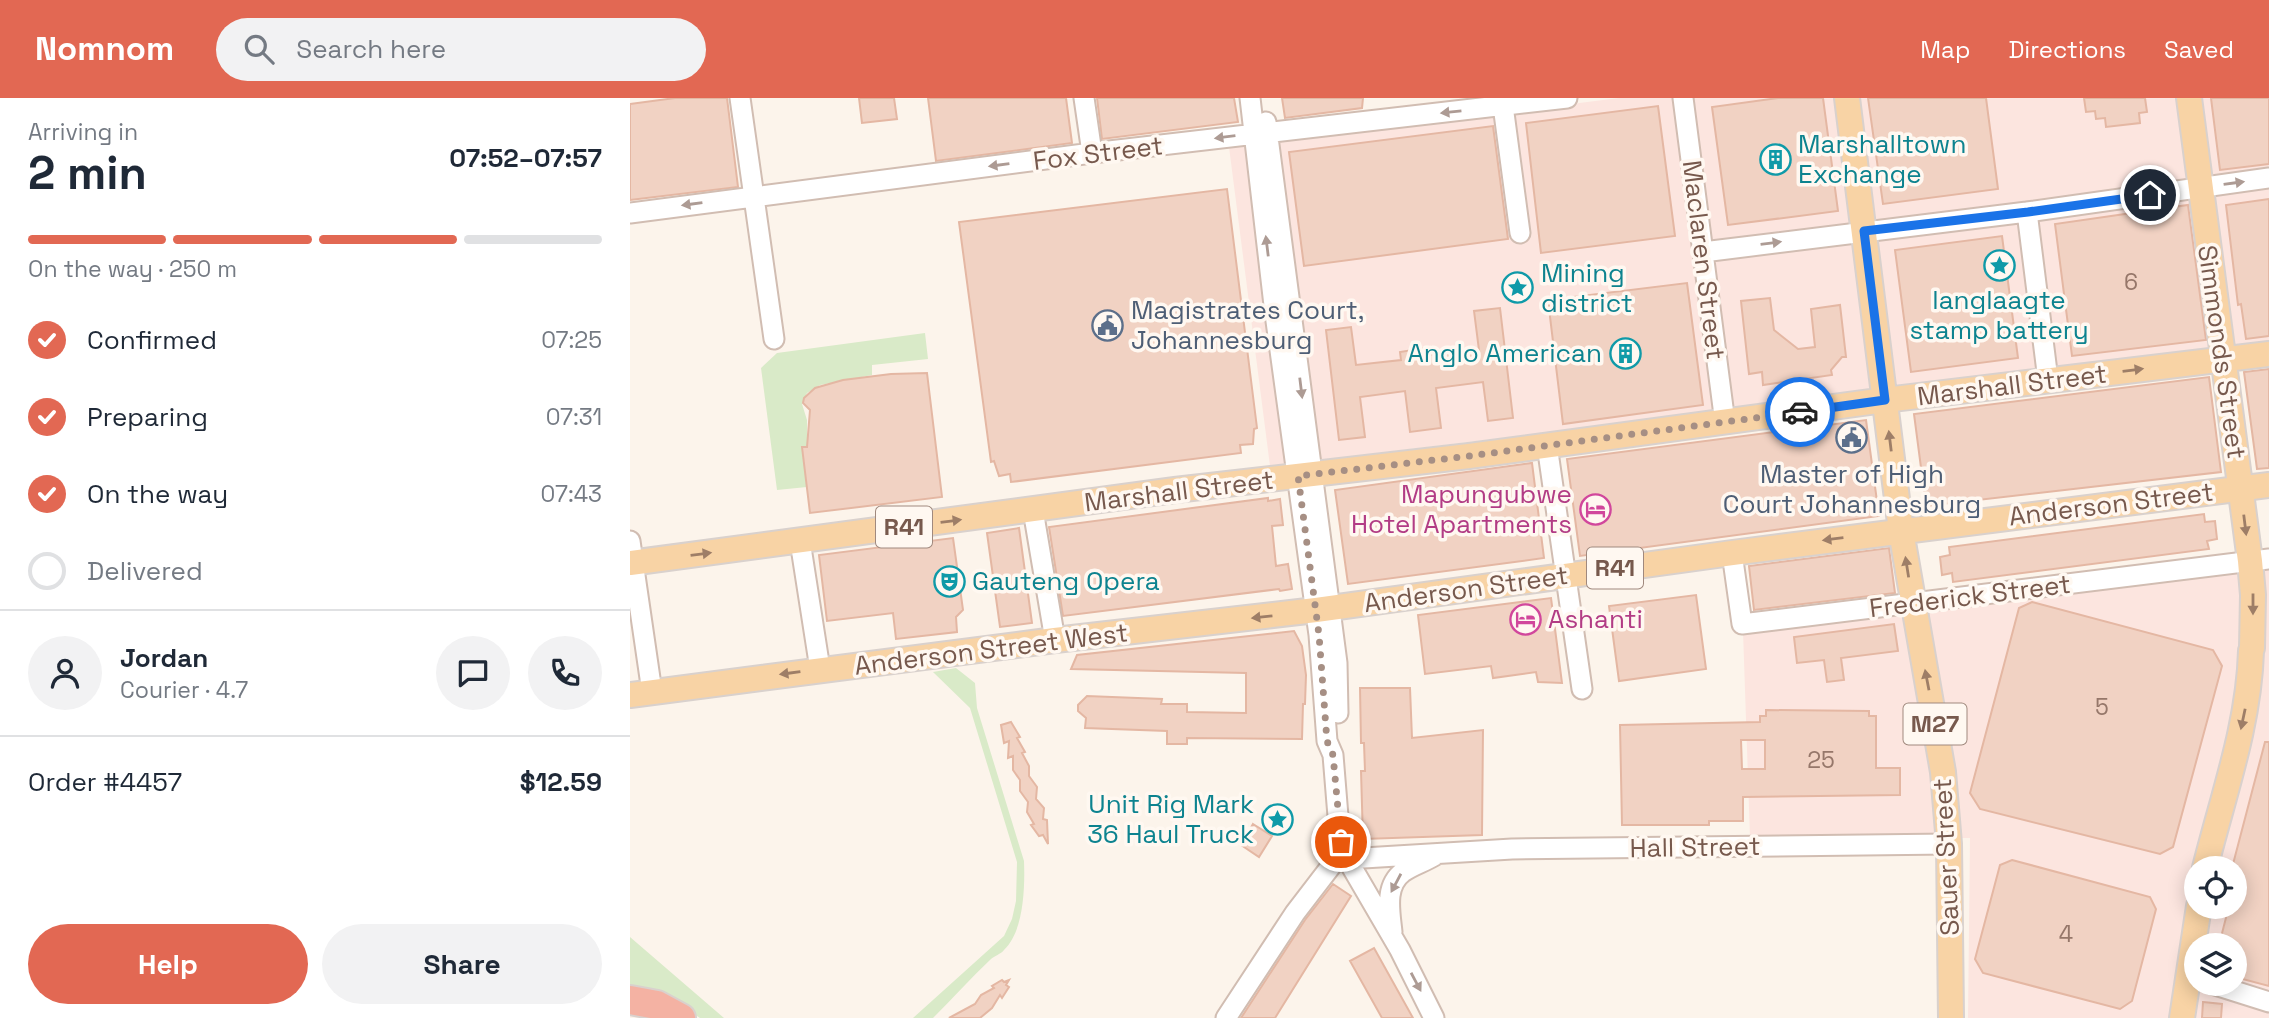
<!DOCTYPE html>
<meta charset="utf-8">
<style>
body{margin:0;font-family:"Space Grotesk",sans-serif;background:#f2f2f3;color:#1f2937;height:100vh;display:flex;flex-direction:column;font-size:26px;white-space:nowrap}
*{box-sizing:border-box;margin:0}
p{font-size:23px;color:#747a83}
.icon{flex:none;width:38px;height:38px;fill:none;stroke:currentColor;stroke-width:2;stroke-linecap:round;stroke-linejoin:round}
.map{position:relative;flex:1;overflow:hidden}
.panel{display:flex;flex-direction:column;background:#fff;width:630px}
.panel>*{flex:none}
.tools{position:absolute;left:1554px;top:758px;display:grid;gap:14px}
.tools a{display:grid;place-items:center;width:63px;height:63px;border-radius:50%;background:#fff;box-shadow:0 4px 18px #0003;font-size:35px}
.pin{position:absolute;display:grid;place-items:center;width:60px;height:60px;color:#fff;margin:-30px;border:4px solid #fff;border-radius:50%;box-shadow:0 2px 7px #0007}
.courier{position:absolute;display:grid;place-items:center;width:70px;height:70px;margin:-35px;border:5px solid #1a73e8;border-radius:50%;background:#fff;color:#222;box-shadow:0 2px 9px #0007}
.summary em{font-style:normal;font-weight:700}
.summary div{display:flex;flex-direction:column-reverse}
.summary{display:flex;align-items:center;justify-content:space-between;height:119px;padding:0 28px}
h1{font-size:46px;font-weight:700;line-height:52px}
.bar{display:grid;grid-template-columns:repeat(4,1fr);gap:10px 7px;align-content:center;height:84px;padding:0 28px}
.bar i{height:9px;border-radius:5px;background:#e0e1e3}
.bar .on{background:#e26853}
.bar p{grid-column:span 4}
.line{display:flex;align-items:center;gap:18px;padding:0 28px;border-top:2px solid #e0e1e3}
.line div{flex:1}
.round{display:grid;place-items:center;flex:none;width:74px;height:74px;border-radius:37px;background:#f2f2f3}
ol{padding:0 28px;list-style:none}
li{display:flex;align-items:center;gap:21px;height:77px}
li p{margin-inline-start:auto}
li .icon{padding:7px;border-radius:50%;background:#e26853;color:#fff;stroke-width:4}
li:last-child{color:#747a83}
li i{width:38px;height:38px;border:4px solid #e0e1e3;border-radius:50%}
.action{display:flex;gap:14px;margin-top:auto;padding:14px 28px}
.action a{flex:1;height:80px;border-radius:42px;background:#e26853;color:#fff;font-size:28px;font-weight:700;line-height:80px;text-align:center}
.action a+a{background:#f2f2f3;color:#1f2937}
header{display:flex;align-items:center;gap:42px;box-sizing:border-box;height:98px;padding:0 35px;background:#e26853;color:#fff}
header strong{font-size:33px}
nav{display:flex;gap:38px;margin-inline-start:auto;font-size:24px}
.search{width:490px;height:63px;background:#f2f2f3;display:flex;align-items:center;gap:18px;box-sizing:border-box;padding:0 24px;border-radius:38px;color:#747a83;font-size:26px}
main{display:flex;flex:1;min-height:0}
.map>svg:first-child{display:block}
.commercial{fill:#fce5df;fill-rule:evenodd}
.green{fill:#d9eac8}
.building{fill:#f1d2c3;stroke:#e4b7a3;stroke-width:2;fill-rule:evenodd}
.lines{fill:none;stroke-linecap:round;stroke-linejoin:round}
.minor-casing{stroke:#d1bdb2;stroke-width:23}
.major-casing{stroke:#d9d1cd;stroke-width:28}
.highway-casing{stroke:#d9d1cd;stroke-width:32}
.minor{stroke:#fff;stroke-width:19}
.major{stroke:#f8d3a5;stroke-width:24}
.highway{stroke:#f4b2a3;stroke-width:28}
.oneway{fill:#ad9b94}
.oneway2{fill:#9e7e67}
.done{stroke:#a68f84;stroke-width:7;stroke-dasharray:0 12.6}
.route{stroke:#1a73e8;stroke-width:9}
.labels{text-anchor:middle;stroke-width:7;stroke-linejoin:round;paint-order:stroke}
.number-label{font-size:23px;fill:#96776a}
.shield{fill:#fff8f1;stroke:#a0897e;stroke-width:2}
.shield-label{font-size:24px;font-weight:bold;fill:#77594d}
.culture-label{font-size:26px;fill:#0d838f;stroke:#fff8f1;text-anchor:start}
.street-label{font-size:26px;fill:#77594d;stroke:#fff8f1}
.service-label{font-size:26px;fill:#4e5e75;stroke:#fff8f1;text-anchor:start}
.hotel-label{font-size:26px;fill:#b23c85;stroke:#fff8f1;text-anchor:end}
</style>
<header>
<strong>Nomnom</strong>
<div class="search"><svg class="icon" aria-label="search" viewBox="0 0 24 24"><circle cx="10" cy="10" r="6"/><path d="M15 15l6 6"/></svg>Search here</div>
<nav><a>Map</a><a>Directions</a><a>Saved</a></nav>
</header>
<main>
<section class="panel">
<div class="summary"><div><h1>2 min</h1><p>Arriving in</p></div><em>07:52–07:57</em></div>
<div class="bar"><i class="on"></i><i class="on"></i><i class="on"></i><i></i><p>On the way · 250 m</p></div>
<ol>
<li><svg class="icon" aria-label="check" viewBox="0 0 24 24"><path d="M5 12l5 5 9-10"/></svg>Confirmed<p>07:25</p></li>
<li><svg class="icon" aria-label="check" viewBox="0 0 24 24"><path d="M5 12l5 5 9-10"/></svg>Preparing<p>07:31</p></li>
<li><svg class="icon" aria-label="check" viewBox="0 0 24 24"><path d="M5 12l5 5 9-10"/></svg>On the way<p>07:43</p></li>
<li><i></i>Delivered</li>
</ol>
<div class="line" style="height:126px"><a class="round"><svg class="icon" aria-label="person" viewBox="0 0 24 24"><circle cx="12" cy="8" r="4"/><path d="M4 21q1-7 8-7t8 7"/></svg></a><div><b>Jordan</b><p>Courier · 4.7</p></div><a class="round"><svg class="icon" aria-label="chat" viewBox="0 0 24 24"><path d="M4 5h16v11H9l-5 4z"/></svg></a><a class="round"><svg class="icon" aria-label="phone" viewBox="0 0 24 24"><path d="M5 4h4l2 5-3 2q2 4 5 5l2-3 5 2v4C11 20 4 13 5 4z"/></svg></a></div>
<div class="line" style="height:91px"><div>Order #4457</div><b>$12.59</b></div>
<div class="action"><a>Help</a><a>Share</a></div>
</section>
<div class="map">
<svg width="1639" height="920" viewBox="0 0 1639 920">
<rect width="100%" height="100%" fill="#fcf4eb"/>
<path class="commercial" d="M989 0H1639V247L640 368 599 49Z
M1639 466V920H1338L1340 740 1120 739 1113 533ZM1566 770H1605V808H1566ZM1566 847H1605V886H1566Z"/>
<path class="green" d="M295 235 298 261 242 267V277L190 287 177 295 172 306 177 322V349H172L177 389 147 392 131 270 147 255Z
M326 570 345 585 347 610 394 763C395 789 394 833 374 852 371 856 364 858 361 861 341 880 322 901 303 920H283L374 838 382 821 386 803 387 764 340 610 303 574Z
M0 839 94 920H70L29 893 0 888Z"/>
<path class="building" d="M45 0H97L108 89 0 102V6Z
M229 0H264L267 21 232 25Z
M298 0H436L442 45 306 63Z
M467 0H604L608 24 472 41Z
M652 0H733L732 10 655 20Z
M1148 0H1193L1208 113 1098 127 1082 9Z
M1238 0H1356L1368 91 1253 106Z
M1454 0H1515L1517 14 1509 15 1510 25 1476 29 1475 20 1466 21 1465 13 1456 14Z
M1581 0H1639V66L1590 72Z
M1028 8 1045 138 911 155 896 25Z
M863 28 878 141 674 168 659 54Z
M597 91 627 330 624 331 623 346 610 347 611 355 381 384 380 376 369 378 364 363 361 364 329 124Z
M1639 101V238L1616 241 1611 206 1608 207 1596 107Z
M1558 107 1576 242 1442 258 1425 126Z
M1372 138 1388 260 1281 274 1265 152Z
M1057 185 1073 307 933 326 918 202Z
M1140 200 1144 232 1168 251 1185 249 1181 211 1210 207 1216 259H1212L1201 272 1202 277 1133 287 1132 274 1119 276 1111 203Z
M870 210 883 320 858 323 853 284 806 290 811 330 780 334 775 293 730 299 735 339 709 342 696 232 721 229 726 267 771 262 770 254 801 249 802 257 849 252 844 213Z
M1639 271V370L1627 371 1614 274Z
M297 275 312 399 180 415 172 349H177L180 312 173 305 174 300 185 290 213 282 261 276Z
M1579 279 1591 374 1296 408 1284 316Z
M1236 322 1249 418 950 458 937 361Z
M902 365 914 460 718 486 705 392Z
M638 400V403L650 401 653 427 642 428 646 468 658 466 662 491 650 493 649 491 433 518 419 429Z
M1574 416 1575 424 1585 423 1587 441 1577 443 1579 451 1323 484 1322 475 1312 477 1310 459 1320 457 1319 449Z
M389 430 402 525 370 529 357 435Z
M323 440 333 512 326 519 327 534 266 541 263 515 197 523 189 457Z
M1259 450 1265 495 1124 512 1119 468Z
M1066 497 1076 571 989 583 979 508Z
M921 500 932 585 908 584 906 574 863 580 861 568 795 576 788 517Z
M1402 504 1583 552 1592 568 1543 749 1530 756 1350 711 1340 695 1389 510Z
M1264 526 1268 553 1211 560 1214 582 1197 584 1194 562 1167 565 1164 539Z
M664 533 672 548 676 577 675 606H673L672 641 557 640V646H537V633L455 630 456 620 448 613V607L457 598 532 601 531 606H557V614L616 615V575L441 571 447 557Z
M730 590H780L782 640 853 632 852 737 733 741 731 673H735L734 645H731Z
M1136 612 1239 613V618H1246V670H1270V697L1113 699V723H1079V727H992L990 627 1130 624V618H1136ZM1111 642H1135V671H1112Z
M381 624 390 639 387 640 395 654 392 655 399 668V678L407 689 406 701 414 710 413 721 417 722 418 746 413 737 409 738 401 727 404 726 397 714 398 704 390 693V682L383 672V658L378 660 379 643 374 645 371 627Z
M1635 644H1639V888L1605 879V847H1589L1599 808H1605V770H1602Z
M623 726 642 738 629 759 611 747Z
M1382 762 1520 799 1526 811 1502 903 1490 911 1353 875 1345 861 1370 767Z
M703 786 721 798 645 920H611L675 822Z
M744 850 783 920H752L720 863Z
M372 882 374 884 379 882 376 887 379 889 372 900 370 897 362 910 350 920H319L345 906 351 897 364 890 362 888Z
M1573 904 1592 906 1591 920H1572Z"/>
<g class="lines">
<defs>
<path id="minor" d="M110 0 144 241
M454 0 462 55
M872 0 890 135
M1053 0 1095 325
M636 24 707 565 708 615
M1397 114 1418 282
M0 115 462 55 937 0
M1073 154 1397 114 1639 80
M917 347 952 591
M403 412 425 542
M0 443 22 594
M170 443 190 571
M1102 455 1112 526 1639 461
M711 755 717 761 882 751 1319 746
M717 761 770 852 804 920
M762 834C760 814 754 788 773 774 783 767 794 764 804 758
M1582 886 1639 904
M596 920 665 815 711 755 703 657 697 643 689 537 645 216 620 0"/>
<path id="major" d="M1217 0 1271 433 1313 674 1319 746 1321 920
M1559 0 1620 463 1623 497 1622 550
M0 465 545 392 839 358 1255 302 1639 256
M0 597 425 542 686 512 1102 455 1639 387
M1575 770C1593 698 1619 627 1621 553
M1552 920 1569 808"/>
<path id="highway" d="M0 902 27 907 51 920"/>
</defs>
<use href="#minor" class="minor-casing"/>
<use href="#major" class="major-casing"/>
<use href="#highway" class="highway-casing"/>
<use href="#minor" class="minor"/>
<use href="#major" class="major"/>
<use href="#highway" class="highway"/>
</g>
<defs><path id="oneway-solid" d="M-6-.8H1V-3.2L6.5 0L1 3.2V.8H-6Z" transform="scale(1.75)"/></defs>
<g class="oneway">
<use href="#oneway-solid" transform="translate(821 14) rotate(174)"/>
<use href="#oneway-solid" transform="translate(595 39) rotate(173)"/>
<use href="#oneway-solid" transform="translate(369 67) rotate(172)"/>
<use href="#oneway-solid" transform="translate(1604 85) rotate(-8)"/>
<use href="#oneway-solid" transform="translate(62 106) rotate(172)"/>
<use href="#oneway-solid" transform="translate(1141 145) rotate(-7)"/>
<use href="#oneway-solid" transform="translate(637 148) rotate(-97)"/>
<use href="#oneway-solid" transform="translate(671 290) rotate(83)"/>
<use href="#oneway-solid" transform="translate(766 785) rotate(118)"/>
<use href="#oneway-solid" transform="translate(786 884) rotate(62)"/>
</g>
<g class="oneway2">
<use href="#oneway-solid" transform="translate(1503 272) rotate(-7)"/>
<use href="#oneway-solid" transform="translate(1260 343) rotate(-97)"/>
<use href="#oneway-solid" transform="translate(321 423) rotate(-7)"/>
<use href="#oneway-solid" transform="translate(1615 427) rotate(83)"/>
<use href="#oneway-solid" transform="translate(1203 441) rotate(173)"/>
<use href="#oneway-solid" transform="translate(71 456) rotate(-7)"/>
<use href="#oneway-solid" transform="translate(1277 469) rotate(-99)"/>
<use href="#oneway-solid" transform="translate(1623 506) rotate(90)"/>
<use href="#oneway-solid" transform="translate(632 519) rotate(174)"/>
<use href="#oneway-solid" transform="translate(160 575) rotate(172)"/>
<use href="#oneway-solid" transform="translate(1297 582) rotate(-101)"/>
<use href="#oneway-solid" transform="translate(1613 621) rotate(102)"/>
</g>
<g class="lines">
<path class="done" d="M711 744 703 657 697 643 689 537 668 378 839 358 1170 314"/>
<path class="route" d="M1170 314 1255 302 1234 133 1398 114 1520 97"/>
</g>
<defs>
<symbol id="building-ring" viewBox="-11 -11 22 22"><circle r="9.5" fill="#fff8f1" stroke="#0f9aa8" stroke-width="1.5"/><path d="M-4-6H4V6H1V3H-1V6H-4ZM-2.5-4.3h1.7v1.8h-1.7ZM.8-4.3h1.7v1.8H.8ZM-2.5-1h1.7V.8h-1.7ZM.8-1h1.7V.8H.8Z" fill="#0f9aa8"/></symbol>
<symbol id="sight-ring" viewBox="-11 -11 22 22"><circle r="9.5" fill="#fff8f1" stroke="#0f9aa8" stroke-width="1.5"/><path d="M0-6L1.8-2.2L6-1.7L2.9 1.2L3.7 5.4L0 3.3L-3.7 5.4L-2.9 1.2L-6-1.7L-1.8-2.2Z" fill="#0f9aa8"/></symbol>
<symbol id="civic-ring" viewBox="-11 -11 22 22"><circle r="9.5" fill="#fff8f1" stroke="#5c6f8a" stroke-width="1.5"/><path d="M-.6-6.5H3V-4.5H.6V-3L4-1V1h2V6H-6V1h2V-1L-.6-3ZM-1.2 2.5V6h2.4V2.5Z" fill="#5c6f8a"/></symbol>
<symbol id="hotel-ring" viewBox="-11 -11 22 22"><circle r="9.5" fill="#fff8f1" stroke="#d1479c" stroke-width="1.5"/><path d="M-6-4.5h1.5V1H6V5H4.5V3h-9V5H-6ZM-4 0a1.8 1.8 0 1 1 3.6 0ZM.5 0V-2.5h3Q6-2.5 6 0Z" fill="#d1479c"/></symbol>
<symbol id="theatre-ring" viewBox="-11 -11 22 22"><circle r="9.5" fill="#fff8f1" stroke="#0f9aa8" stroke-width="1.5"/><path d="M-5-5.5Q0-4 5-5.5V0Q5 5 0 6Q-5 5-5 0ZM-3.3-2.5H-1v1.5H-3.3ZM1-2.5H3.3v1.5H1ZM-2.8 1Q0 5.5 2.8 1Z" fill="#0f9aa8"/></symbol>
</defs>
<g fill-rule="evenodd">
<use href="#building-ring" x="1128" y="44" width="35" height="35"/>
<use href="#sight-ring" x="1352" y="150" width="35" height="35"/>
<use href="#sight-ring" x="870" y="172" width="35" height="35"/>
<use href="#civic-ring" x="460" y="210" width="35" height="35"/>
<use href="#building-ring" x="978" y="238" width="35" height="35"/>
<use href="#civic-ring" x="1204" y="322" width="35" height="35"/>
<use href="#hotel-ring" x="948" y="394" width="35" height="35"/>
<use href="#theatre-ring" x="302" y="466" width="35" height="35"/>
<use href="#hotel-ring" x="878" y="504" width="35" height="35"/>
<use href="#sight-ring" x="630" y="704" width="35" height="35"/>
</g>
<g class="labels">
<g class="number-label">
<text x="1501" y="192">6</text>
<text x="1472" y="617">5</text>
<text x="1191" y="670">25</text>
<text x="1436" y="844">4</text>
</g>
<g class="shield">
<rect x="246" y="408.5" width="56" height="41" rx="5"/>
<rect x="957" y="449.5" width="56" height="41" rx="5"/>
<rect x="1273.5" y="605.5" width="63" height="41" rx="5"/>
</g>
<g class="shield-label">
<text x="274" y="437">R41</text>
<text x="985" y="478">R41</text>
<text x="1305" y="634">M27</text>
</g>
<g class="culture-label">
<text x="1168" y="55">Marshalltown<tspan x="1168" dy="30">Exchange</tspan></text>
<text x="911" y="184">Mining<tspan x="911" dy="30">district</tspan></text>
<text x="1369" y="211" text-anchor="middle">langlaagte<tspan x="1369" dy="30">stamp battery</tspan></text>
<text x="972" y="264" text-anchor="end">Anglo American</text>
<text x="342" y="492">Gauteng Opera</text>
<text x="624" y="715" text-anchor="end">Unit Rig Mark<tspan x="624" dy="30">36 Haul Truck</tspan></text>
</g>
<g class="street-label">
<text transform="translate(468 55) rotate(-7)" y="9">Fox Street</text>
<text transform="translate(1074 162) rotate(83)" y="9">Maclaren Street</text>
<text transform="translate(1592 254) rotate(82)" y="9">Simmonds Street</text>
<text transform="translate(1382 287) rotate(-7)" y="9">Marshall Street</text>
<text transform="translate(549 393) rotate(-7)" y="9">Marshall Street</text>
<text transform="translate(1481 406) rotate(-7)" y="9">Anderson Street</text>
<text transform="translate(836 491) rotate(-8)" y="9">Anderson Street</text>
<text transform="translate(1340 498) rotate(-7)" y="9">Frederick Street</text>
<text transform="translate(361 551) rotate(-7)" y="9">Anderson Street West</text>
<text transform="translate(1065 749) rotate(-1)" y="9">Hall Street</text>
<text transform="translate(1316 759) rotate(-93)" y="9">Sauer Street</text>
</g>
<g class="service-label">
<text x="501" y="221">Magistrates Court,<tspan x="501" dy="30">Johannesburg</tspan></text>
<text x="1222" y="385" text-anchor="middle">Master of High<tspan x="1222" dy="30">Court Johannesburg</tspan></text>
</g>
<g class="hotel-label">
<text x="942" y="405">Mapungubwe<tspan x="942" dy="30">Hotel Apartments</tspan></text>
<text x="918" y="530" text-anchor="start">Ashanti</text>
</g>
</g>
</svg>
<div class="tools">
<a><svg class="icon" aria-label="locate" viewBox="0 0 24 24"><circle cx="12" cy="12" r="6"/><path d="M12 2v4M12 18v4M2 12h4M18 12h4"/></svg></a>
<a><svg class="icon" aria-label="layers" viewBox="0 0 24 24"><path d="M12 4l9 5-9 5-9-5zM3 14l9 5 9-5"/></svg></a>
</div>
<div class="pin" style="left:711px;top:744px;background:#ea580c"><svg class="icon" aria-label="bag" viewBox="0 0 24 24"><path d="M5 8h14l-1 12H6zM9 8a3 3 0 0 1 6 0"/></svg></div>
<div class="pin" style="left:1520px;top:97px;background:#1f2937"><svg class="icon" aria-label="home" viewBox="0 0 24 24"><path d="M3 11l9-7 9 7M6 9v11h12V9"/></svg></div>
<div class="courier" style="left:1170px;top:314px"><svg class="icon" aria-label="car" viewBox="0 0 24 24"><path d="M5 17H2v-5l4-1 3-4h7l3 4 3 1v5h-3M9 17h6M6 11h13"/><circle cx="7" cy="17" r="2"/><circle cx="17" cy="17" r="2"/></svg></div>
</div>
</main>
